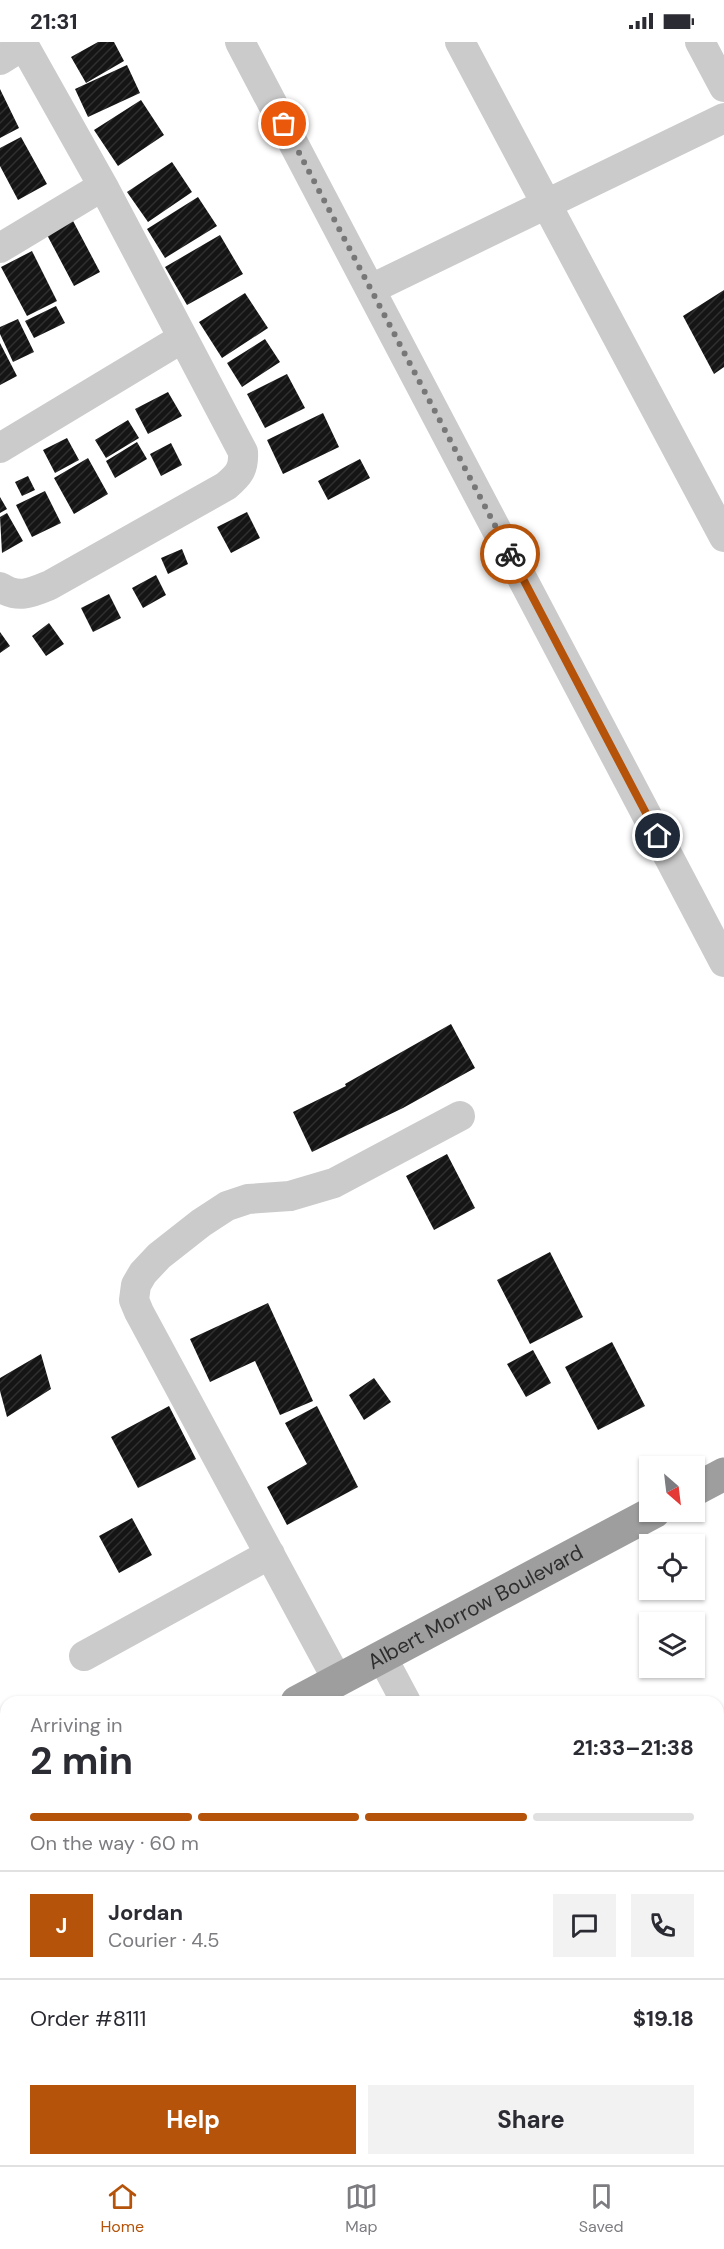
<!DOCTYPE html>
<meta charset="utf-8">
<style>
body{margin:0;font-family:"DM Sans",sans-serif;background:#f2f2f3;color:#2b2b33;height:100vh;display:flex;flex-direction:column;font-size:22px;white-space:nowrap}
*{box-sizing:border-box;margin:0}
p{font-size:20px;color:#7c7c81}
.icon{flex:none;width:33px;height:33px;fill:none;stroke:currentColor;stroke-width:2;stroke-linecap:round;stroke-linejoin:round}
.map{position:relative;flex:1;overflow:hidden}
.panel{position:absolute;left:0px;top:1654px;width:724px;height:470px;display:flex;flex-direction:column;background:#fff;border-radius:18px 18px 0 0;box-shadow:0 2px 4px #0004}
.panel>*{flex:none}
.needle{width:39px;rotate:152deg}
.tools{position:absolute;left:639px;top:1414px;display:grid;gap:12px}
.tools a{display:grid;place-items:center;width:66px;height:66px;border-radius:0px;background:#fff;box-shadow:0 2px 4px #0004;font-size:30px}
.pin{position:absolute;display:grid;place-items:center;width:51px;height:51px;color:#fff;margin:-26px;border:3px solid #fff;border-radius:50%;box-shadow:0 2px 6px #0007}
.courier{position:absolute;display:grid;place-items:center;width:60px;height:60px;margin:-30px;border:4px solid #b45309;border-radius:50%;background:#fff;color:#222;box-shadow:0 2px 8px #0007}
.overview em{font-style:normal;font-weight:700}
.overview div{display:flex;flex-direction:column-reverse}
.overview{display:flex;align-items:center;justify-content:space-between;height:102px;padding:0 30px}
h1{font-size:39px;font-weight:700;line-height:45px}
.bar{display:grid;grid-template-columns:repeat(4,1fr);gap:9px 6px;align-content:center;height:72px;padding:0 30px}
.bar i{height:8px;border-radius:4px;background:#e1e1e2}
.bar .active{background:#b45309}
.bar p{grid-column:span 4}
.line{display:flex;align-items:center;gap:15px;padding:0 30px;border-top:2px solid #e1e1e2}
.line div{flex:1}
.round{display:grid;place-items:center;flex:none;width:63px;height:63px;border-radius:0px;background:#f2f2f3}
.cta{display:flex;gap:12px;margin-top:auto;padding:12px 30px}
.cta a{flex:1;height:69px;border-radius:0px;background:#b45309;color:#fff;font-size:24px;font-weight:700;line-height:69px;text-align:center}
.cta a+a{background:#f2f2f3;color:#2b2b33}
.status{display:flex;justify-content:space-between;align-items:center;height:42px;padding:0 30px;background:#fff;direction:ltr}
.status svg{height:16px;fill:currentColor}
.menu{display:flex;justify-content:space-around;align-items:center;height:84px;border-top:2px solid #e1e1e2;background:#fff;font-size:16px;color:#7c7c81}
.menu a{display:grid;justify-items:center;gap:3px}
.menu .active{color:#b45309}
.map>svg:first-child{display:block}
.building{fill:url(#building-hatch)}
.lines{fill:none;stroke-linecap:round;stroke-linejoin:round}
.minor{stroke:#cbcbcb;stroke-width:30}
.trunk{stroke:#9e9e9e;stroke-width:33}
.done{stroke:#777;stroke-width:6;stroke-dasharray:0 10.8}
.route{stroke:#b45309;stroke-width:8}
.labels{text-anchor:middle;stroke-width:6;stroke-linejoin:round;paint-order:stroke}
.street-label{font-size:21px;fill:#2e2e2e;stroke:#fff}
</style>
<div class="status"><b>21:31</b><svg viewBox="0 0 49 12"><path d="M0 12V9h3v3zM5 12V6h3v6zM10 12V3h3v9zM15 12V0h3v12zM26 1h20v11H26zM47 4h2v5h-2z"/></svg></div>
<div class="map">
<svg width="724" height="2123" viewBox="0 0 724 2123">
<defs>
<pattern id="building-hatch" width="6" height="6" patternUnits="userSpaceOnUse" patternTransform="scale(1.5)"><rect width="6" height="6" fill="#151515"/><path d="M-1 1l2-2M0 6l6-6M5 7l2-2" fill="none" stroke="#2f2f2f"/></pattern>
</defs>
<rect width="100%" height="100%" fill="#fff"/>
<path class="building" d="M98 0H114L124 19 86 41 71 15Z
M127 23 140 51 88 75 75 47Z
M0 47 19 86 0 96Z
M141 58 164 93 118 124 94 88Z
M21 95 47 142 18 158 0 124V106Z
M172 120 192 150 148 180 127 150Z
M198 155 217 184 165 216 147 187Z
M72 177 100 230 74 244 46 191Z
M220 193 243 232 187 263 165 225Z
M32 209 57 259 27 274 1 225Z
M724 248V325L714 332 683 274Z
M245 251 268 286 222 316 199 280Z
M56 264 65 281 34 296 25 279Z
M18 277 34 310 13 320 0 292V285Z
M265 297 280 320 242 345 227 321Z
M0 301 17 334 0 343Z
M287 332 305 366 265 386 247 352Z
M168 350 182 374 148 392 135 367Z
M323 371 339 405 283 432 267 398Z
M128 378 139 396 106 416 95 398Z
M67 396 79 418 55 431 43 408Z
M137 400 147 417 115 436 106 419Z
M171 401 182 423 161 434 150 412Z
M88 416 108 452 74 472 54 436Z
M360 417 370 436 328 458 318 439Z
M28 434 35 448 22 454 15 440Z
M45 449 61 481 32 495 16 463Z
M0 455 7 467 0 471Z
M247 470 260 496 231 511 217 485Z
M7 471 23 499 2 511 0 475Z
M182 507 188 522 168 532 161 516Z
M156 533 166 553 143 566 132 546Z
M109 552 121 576 93 590 81 566Z
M49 581 64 602 46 614 32 594Z
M0 590 10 604 0 611Z
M451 982 475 1026 403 1066 312 1110 293 1070 346 1044 345 1042Z
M447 1112 475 1166 434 1188 406 1134Z
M550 1210 583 1275 530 1302 497 1238Z
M268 1261 313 1359 280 1373 255 1319 210 1340 190 1297Z
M612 1300 645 1364 598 1388 565 1325Z
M533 1308 551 1341 526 1355 507 1322Z
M41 1312 51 1347 7 1375 0 1349V1336Z
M374 1336 391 1360 364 1378 349 1353Z
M169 1364 196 1417 138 1446 111 1395Z
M317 1364 358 1445 287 1483 267 1445 307 1422 285 1381Z
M132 1476 152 1513 119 1531 99 1494Z
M6 1850V1904L0 1907V1853Z
M6 1999V2049L0 2052V2002Z
M724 2046V2086L718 2089V2049Z
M27 2118H58L59 2121 30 2123Z
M221 2118H270L272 2123H224Z
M310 2118H364L367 2123H301Z"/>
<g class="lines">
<path class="minor" d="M240 0 724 920
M460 0 724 495
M700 0 724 45
M0 18 24 3
M0 206 103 144
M371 247 724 76
M0 406 181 297
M0 545C18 557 31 551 50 543L226 444C239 433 244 427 243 410L103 144 22 0
M84 1614 270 1512
M382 1615 406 1660
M338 1639 139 1270 134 1258 136 1243 143 1231 159 1214 201 1181 227 1164 248 1157 290 1154 334 1141 460 1074
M718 1720 724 1717
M718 1782 724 1792
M0 2109 6 2106
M201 2118 204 2123
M649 2118 652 2123
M402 2123 412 2118"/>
<g class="trunk">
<path d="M694 1448 724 1432"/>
<path id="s1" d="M297 1660 654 1470"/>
<path d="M0 1819 6 1816"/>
</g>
</g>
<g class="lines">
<path class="done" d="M284 82 510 512"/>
<path class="route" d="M510 512 658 794"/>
</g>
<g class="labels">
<g class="street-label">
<text dy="7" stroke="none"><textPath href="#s1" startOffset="202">Albert Morrow Boulevard</textPath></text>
</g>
</g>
</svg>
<div class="tools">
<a><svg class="needle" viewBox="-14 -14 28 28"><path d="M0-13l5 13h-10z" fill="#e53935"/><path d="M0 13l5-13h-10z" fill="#7c7c81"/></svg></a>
<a><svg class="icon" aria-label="locate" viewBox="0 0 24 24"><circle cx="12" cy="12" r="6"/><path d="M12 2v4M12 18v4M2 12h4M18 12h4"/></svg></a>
<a><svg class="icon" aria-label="layers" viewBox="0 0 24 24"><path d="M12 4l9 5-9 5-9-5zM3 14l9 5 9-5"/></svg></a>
</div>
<div class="pin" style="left:284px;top:82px;background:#ea580c"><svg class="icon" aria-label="bag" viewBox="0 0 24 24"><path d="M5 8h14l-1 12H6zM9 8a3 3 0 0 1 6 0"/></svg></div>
<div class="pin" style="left:658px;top:794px;background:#1f2937"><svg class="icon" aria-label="home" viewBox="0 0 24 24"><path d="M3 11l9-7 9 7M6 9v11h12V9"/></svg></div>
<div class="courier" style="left:510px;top:512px"><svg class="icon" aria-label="bike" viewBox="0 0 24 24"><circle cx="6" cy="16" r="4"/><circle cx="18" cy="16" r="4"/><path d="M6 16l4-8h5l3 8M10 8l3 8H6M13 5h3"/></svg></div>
<section class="panel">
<div class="overview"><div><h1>2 min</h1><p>Arriving in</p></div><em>21:33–21:38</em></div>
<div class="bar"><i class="active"></i><i class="active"></i><i class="active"></i><i></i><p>On the way · 60 m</p></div>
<div class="line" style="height:108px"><b class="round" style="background:#b45309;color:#fff">J</b><div><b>Jordan</b><p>Courier · 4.5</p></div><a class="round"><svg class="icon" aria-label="chat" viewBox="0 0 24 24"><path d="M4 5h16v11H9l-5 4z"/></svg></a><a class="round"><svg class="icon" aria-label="phone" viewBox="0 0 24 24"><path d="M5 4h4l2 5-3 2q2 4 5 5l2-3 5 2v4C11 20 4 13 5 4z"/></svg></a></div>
<div class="line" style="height:78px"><div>Order #8111</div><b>$19.18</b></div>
<div class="cta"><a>Help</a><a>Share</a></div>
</section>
</div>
<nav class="menu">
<a class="active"><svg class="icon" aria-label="home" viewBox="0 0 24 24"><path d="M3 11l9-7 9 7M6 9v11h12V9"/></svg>Home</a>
<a><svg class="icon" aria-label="map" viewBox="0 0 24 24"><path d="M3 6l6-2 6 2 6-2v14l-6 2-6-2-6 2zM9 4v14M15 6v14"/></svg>Map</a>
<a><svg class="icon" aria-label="saved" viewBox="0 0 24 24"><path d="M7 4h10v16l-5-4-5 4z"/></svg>Saved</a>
</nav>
